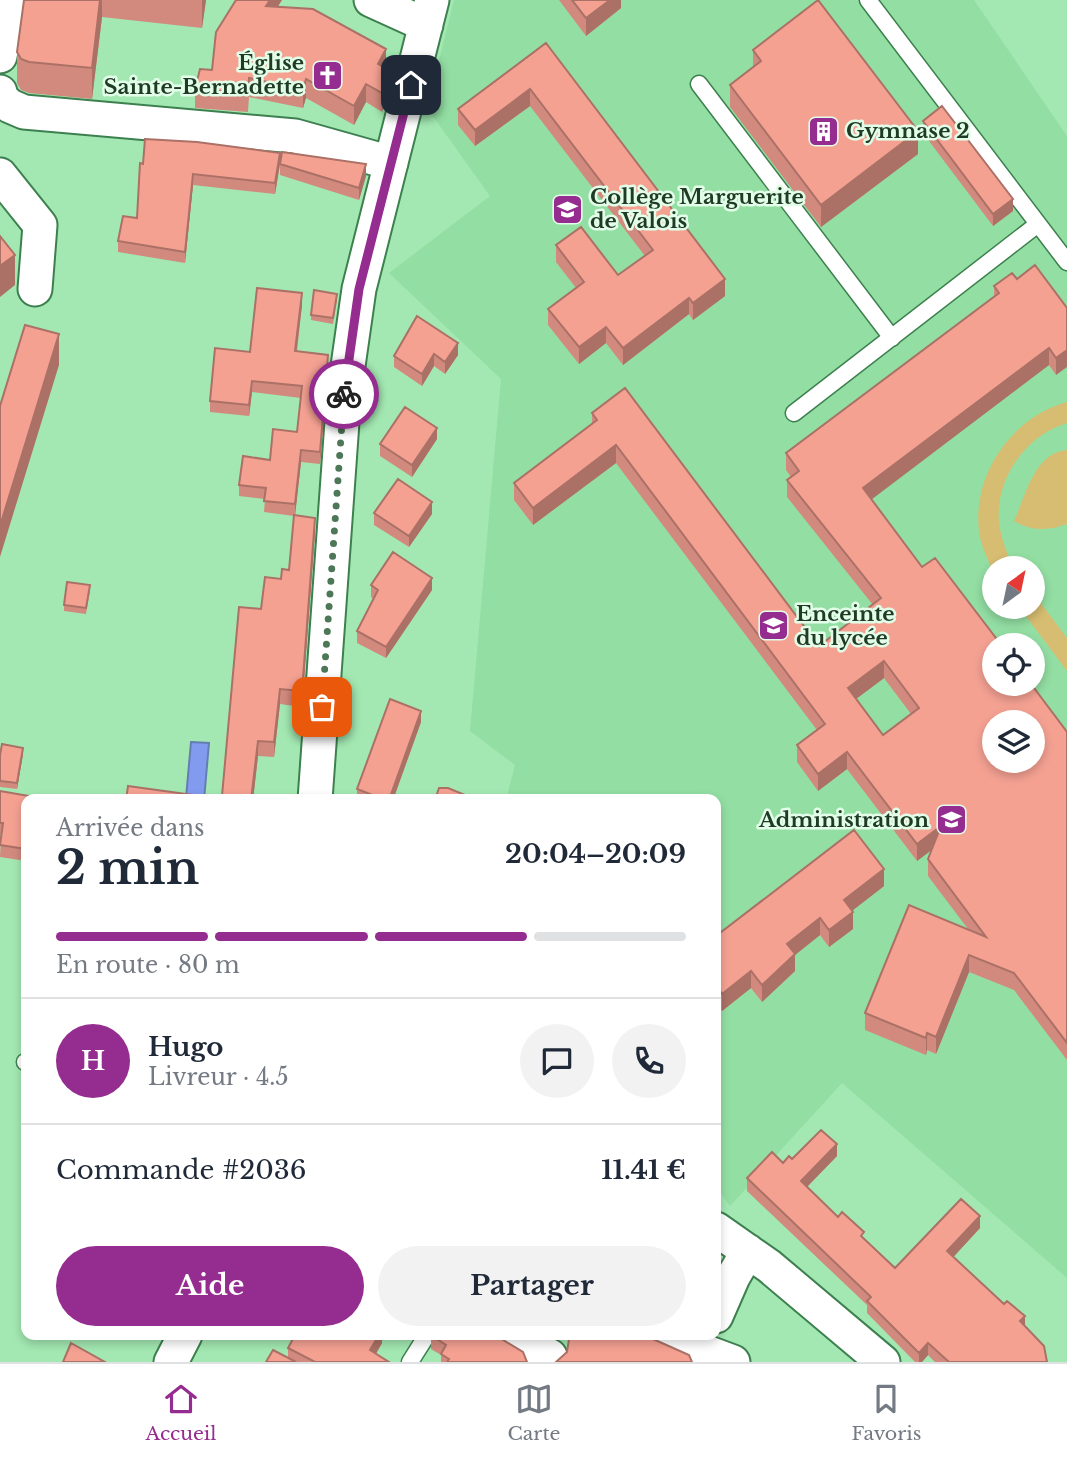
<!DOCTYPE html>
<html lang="fr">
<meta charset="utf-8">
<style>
body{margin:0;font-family:"Libre Baskerville",serif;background:#f2f2f3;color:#1f2937;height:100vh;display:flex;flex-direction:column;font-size:26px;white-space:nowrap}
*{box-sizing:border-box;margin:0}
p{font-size:23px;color:#747a83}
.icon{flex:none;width:38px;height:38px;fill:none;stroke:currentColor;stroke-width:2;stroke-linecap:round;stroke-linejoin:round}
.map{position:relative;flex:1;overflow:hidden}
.drawer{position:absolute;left:21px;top:794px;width:700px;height:546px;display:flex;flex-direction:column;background:#fff;border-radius:14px;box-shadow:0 4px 10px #0003}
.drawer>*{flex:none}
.needle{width:46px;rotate:33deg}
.tools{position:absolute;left:982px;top:556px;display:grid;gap:14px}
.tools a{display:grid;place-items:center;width:63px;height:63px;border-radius:50%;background:#fff;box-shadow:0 4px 10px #0003;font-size:35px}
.pin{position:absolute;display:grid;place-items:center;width:60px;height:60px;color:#fff;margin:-30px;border-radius:14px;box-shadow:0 4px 10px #0006}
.courier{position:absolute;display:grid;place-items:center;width:70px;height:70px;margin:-35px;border:5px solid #952c8f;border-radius:50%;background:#fff;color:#222;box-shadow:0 2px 9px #0007}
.overview em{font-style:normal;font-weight:700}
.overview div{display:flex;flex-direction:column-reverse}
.overview{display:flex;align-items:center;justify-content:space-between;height:119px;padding:0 35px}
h1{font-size:46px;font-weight:700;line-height:52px}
.bar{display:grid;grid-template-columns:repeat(4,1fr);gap:10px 7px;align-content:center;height:84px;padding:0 35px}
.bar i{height:9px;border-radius:5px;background:#e0e1e3}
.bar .on{background:#952c8f}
.bar p{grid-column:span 4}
.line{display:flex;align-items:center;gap:18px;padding:0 35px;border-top:2px solid #e0e1e3}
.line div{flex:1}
.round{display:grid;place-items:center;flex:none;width:74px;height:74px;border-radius:37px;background:#f2f2f3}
.action{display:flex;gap:14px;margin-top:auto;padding:14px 35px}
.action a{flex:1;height:80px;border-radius:42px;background:#952c8f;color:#fff;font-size:28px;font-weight:700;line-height:80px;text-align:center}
.action a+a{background:#f2f2f3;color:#1f2937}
.tab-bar{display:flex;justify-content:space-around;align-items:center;height:98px;border-top:2px solid #e0e1e3;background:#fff;font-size:19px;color:#747a83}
.tab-bar a{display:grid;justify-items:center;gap:4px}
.tab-bar .on{color:#952c8f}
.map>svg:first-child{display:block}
.built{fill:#93dea3;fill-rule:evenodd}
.green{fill:#d7bd71}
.water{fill:#839bee;stroke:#657eb2;stroke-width:2}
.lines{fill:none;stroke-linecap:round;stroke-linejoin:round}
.service-casing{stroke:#3d804f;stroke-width:19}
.minor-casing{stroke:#3d804f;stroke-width:37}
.service{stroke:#fff;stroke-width:16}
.minor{stroke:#fff;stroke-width:33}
.wall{fill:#d28a7e;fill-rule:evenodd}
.shaded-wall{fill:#ab7166}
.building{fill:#f4a192;stroke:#ab7166;stroke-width:2;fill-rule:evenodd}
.done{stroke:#4d7857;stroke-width:7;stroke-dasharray:0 12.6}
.route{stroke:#952c8f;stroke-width:9}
.labels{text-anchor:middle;stroke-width:5;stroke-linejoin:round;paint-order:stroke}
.poi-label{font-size:21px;font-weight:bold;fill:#1f3b26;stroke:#e3fee8;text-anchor:start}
</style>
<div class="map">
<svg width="1067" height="1362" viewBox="0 0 1067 1362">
<rect width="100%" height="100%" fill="#a3e8b2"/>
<path class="built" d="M454 0H974L1067 136V1278L842 1083 730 1206 716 1187V800H506L515 765 470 731 501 379 389 273 490 196 427 108ZM994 569H1032V607H994ZM994 646H1032V684H994ZM994 723H1032V761H994Z"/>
<path class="green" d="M1067 402V423C1026 435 995 479 999 522 1001 539 1007 553 1014 569H994V573C988 560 981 546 979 532 972 474 1012 417 1067 402Z
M1067 450V524C1049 531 1031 531 1014 521 1026 495 1034 453 1067 450Z
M1033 593 1067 638V671L1019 607H1032Z"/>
<path class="water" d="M191 742 209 743 204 800 186 798Z"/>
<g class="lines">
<defs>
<path id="service" d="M868 0 1067 262
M699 84 892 338
M794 413 1038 224
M25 1062H26
M410 1362 427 1335"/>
<path id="minor" d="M371 0 426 25
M0 56 8 11 13 0
M0 92V97L10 106 24 112 295 136 391 163
M0 175 40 225 35 289
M315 800 344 394 359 289 432 0
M716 1229 769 1266 883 1362
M716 1316 733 1277 748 1251
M508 1335 550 1356
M661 1335 733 1362
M171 1362 185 1335"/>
</defs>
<use href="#service" class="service-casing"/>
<use href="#minor" class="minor-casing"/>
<use href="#service" class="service"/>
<use href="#minor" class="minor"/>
</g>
<path class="wall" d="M24 0H206L202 28 102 17 92 99 29 93 21 90 17 83V52Z
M236 0H282L277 7 386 67 388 88 382 112 366 102 354 125 306 98 303 108 249 97 248 112 195 108V89L212 70Z
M559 0H621V8L586 36Z
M546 43 725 296 693 320 689 314 623 365 606 343 579 364 548 325V309L576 288 556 262V245L618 275 645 256 530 106 475 146 458 125V109Z
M753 50 918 154 821 227 730 107V85L753 67Z
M923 121 1013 211 993 226 923 133Z
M140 163 280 164 366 176 359 200 280 175V164L275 194 193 185 185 263 118 252V241L137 218Z
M1017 279 1067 308 1056 375 1049 365 871 499 922 567 1067 732V1060L1014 990 969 972 936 1054 927 1050 926 1055 865 1030V1013L968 929 928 876V859L931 850 917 861 847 769 818 791 797 762V745L817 730 616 463 533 525 514 500V483L592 424V413L819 646 873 605 787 497V480L791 477 786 470V453L994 297V286ZM884 678 911 714 883 735 856 699Z
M337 300 333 324 311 320V315Z
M302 305 297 351 328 366 320 464 301 462 295 515 315 533 302 707 280 704 274 757 258 756 253 800H222L239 607 261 609 281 579 289 570 294 516 264 512 265 499 239 496V485L270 460 297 432 301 398 252 392 249 416 210 412V401L250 352Z
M417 316 458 355 445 374 434 366 422 386 394 367V356Z
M437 439 412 477 380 456V444Z
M374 513 432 514 409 547 374 525Z
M371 585 432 590 386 658 357 643V631L373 599 371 597Z
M90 591 86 614 64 611V605Z
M421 722 393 800H357V789Z
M23 754 17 789 0 787V755Z
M0 791 26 800V861L0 857 1 835 0 834Z
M884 886 852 911 853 929 829 947 820 935 795 955V971L762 1002 751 988 722 1011 716 1002V936Z
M837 1156 807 1187 838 1217 895 1268 980 1228 953 1257 1025 1326 1047 1362H935L928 1355 922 1362H915L867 1313V1305L747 1191V1178L783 1163 792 1159Z
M382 1335V1343L376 1354 389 1362H266L288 1358V1348Z
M431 1335 527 1362H441V1355L431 1349Z"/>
<path class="shaded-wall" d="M100 0H102V17L92 99V68Z
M202 0H206L202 28Z
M270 0H282L266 25V6Z
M610 0H621V8L586 36V18Z
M386 49V67L378 82V64Z
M388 70V88L382 112V93Z
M306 79V98L303 108V90Z
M366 84V102L354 125V106Z
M530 89V106L475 146V130Z
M918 131V154L821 227V205Z
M280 153V164L275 194V183Z
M366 164V176L359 200V188Z
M193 174V185L185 263V252Z
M1013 199V211L993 226V214Z
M15 255V285L0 297V266Z
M725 279V296L693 320V303Z
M302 293V305L295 363V351Z
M689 298V314L623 365V348Z
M606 327V343L579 364V347Z
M59 334V365L0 557V526Z
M458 343V355L445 374V362Z
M1049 348V365L863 506V488Z
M1067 350V367L1056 375V358Z
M434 354V366L422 386V374Z
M328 355V366L320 464V452Z
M252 381V392L249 416V405Z
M437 428V439L412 477V465Z
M616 445V463L533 525V508Z
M301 450V462L295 516V504Z
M432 502V514L409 547V536Z
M315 518V533L302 707V691Z
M432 578V590L386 658V647Z
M884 661V678L848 705V688Z
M280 689V704L274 757V742Z
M421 711V722L393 800H389Z
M258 741V756L253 800H251Z
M23 748V754L17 789V783Z
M847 752V769L818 791V774Z
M941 826V843L917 861V844Z
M884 869V886L844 917V900Z
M853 912V929L829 947V930Z
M820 918V935L795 955V971L762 1002V985L787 944Z
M969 955V972L936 1054V1037Z
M751 971V988L722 1011V994Z
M927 1033V1050L926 1055V1038Z
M837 1144V1156L801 1193V1181Z
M980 1216V1228L947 1264V1251Z
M1025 1316V1329L1020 1321Z
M379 1335H382V1343L371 1362 370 1350Z
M928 1343V1355L922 1362H919V1353Z"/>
<path class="building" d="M24 0H100L92 68 29 62 21 59 17 52Z
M236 0H270L266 6 313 9 386 49 378 64 388 70 382 93 366 84 354 106 306 79 303 90 249 78 248 94 195 89 200 69 212 70 216 32Z
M572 0H610L586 18Z
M818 0 918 131 821 205 730 85 761 61 753 50Z
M546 43 725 279 693 303 689 298 623 348 606 327 579 347 548 309 584 282 556 245 581 227 618 275 653 250 530 89 475 130 458 109Z
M942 106 1013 199 993 214 923 121Z
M145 139 197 142 280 153 275 183 193 174 185 252 118 241 123 216 137 218 140 163 143 164Z
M282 152 366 164 359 188 280 164Z
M0 236 15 255 0 266Z
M1035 265 1067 308V350L1056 358 1049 348 863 488 922 567 935 558 1002 646H994V684H1031L1067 732V1043L1014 973 969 955 936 1037 927 1033 926 1038 865 1013 909 905 986 937 928 859 941 826 917 844 847 752 818 774 797 745 825 724 616 445 533 508 514 483 597 420 592 413 625 388 819 646 881 598 787 480 799 471 786 453 999 293 994 286 1012 273 1017 279ZM884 661 919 708 883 735 848 688ZM994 723H1032V761H994Z
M257 288 302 293 295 351 328 355 320 452 301 450 295 504 264 501 266 488 239 485 243 456 270 460 273 429 297 432 302 386 252 381 249 405 210 401 215 348 250 352Z
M314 290 337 294 333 318 311 315Z
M417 316 458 343 445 362 434 354 422 374 394 356Z
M25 325 59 334 0 526V406Z
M405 407 437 428 412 465 380 444Z
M398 479 432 502 409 536 374 513Z
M294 515 315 518 302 691 280 689 274 742 258 741 251 800 222 796 239 607 261 609 265 577 281 579 282 569 289 570Z
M393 552 432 578 386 647 357 631 378 590 371 585Z
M67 582 90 585 86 608 64 605Z
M390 699 421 711 389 800H385L357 789Z
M2 744 23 748 17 783 0 781V755Z
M128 786 222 799 126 800Z
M439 788H448L470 797 469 800H435Z
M0 791 52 800H26V849L0 845 3 823H0Z
M854 830 884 869 844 900 853 912 829 930 820 918 787 944 795 954 762 985 751 971 722 994 716 984V936Z
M821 1130 837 1144 801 1181 838 1217 842 1212 864 1232 861 1236 895 1268 961 1199 980 1216 947 1251 1004 1304 1007 1301 1025 1316 1020 1321 1044 1346 1047 1362H949L928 1343 919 1353 867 1301 871 1297 747 1178 772 1152 783 1163 789 1156 792 1159Z
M295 1335H379L370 1350 389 1362H315L288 1348Z
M431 1335H495L523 1352 527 1362H447L449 1359 441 1354 446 1345Z
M571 1335H636L653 1339 689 1355 692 1362H556L567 1352 569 1339Z
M71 1343 105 1362H63Z
M273 1350 296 1362H266Z"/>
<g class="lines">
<path class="done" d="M322 707 344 394"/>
<path class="route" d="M344 394 359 289 411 85"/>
</g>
<defs>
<symbol id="church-square" viewBox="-11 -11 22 22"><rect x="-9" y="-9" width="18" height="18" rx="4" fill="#952c8f" stroke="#e3fee8"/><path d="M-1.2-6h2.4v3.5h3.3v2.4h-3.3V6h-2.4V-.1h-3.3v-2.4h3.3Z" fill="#fff"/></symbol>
<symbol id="building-square" viewBox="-11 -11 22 22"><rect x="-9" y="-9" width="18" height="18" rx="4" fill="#952c8f" stroke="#e3fee8"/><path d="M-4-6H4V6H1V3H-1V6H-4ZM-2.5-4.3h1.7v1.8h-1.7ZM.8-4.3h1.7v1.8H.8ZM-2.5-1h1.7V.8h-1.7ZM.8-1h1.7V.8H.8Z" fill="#fff"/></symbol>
<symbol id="school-square" viewBox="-11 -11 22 22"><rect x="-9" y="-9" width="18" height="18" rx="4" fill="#952c8f" stroke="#e3fee8"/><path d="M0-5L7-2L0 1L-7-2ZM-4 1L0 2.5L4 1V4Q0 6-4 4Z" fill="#fff"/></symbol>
</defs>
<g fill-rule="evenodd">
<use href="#church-square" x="310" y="58" width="35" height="35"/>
<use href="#building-square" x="806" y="114" width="35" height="35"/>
<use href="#school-square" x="550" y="192" width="35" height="35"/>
<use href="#school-square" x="756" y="608" width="35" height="35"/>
<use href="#school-square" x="934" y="802" width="35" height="35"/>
</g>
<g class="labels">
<g class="poi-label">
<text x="304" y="70" text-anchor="end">Église<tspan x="304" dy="24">Sainte-Bernadette</tspan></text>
<text x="846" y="138">Gymnase 2</text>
<text x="590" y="204">Collège Marguerite<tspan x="590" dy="24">de Valois</tspan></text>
<text x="796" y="621">Enceinte<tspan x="796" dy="24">du lycée</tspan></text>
<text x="929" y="827" text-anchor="end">Administration</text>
</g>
</g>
</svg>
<div class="tools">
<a><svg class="needle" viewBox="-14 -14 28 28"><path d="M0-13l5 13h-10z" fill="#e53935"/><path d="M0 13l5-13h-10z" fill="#747a83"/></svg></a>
<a><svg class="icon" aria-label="locate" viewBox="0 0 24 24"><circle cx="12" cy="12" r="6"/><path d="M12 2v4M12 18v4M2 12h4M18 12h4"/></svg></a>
<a><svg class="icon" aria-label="layers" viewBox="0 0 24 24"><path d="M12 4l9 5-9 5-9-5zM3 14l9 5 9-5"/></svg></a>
</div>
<div class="pin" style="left:322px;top:707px;background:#ea580c"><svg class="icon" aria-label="bag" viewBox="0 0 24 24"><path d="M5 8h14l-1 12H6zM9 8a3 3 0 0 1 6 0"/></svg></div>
<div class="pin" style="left:411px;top:85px;background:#1f2937"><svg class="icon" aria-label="home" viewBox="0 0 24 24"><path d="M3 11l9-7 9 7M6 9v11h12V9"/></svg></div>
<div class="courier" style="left:344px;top:394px"><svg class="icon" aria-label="bike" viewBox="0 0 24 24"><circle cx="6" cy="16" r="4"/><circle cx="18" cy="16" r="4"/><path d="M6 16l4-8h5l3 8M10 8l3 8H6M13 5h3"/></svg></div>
<section class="drawer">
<div class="overview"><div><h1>2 min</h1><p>Arrivée dans</p></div><em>20:04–20:09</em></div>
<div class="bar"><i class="on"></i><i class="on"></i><i class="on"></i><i></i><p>En route · 80 m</p></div>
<div class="line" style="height:126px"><b class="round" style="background:#952c8f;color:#fff">H</b><div><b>Hugo</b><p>Livreur · 4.5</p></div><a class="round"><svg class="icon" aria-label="chat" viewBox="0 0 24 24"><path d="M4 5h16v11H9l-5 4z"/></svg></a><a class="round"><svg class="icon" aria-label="phone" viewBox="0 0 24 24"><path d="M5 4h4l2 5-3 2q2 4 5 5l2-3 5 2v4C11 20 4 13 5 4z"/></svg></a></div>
<div class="line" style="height:91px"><div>Commande #2036</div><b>11.41 €</b></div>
<div class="action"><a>Aide</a><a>Partager</a></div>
</section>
</div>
<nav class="tab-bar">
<a class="on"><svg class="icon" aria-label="home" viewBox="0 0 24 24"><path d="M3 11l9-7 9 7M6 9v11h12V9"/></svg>Accueil</a>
<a><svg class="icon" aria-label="map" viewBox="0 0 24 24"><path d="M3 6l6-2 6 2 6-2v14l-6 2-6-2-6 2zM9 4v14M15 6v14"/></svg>Carte</a>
<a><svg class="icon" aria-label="saved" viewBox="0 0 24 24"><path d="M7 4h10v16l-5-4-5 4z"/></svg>Favoris</a>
</nav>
